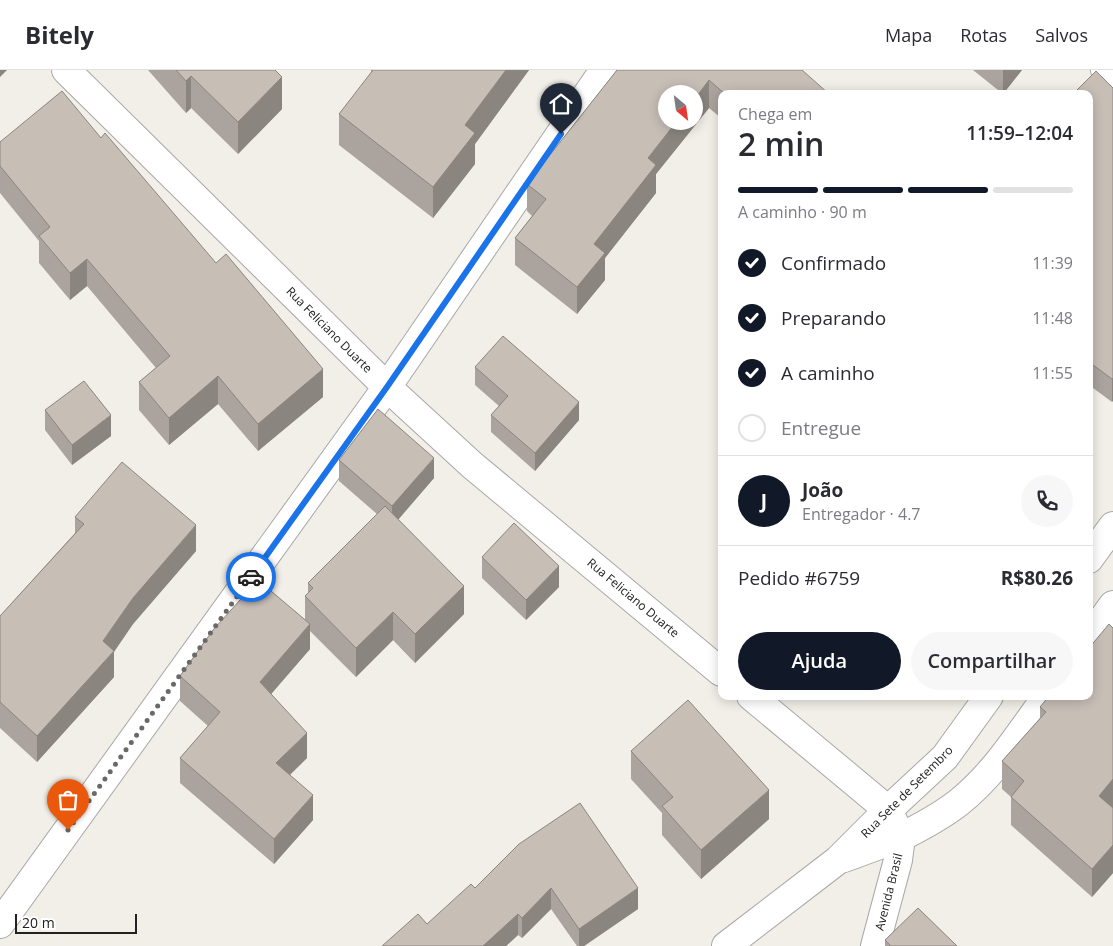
<!DOCTYPE html>
<html lang="pt">
<meta charset="utf-8">
<style>
body{margin:0;font-family:"Open Sans",sans-serif;background:#f7f7f7;color:#2b2b33;height:100vh;display:flex;flex-direction:column;font-size:19px;white-space:nowrap}
*{box-sizing:border-box;margin:0}
p{font-size:16px;color:#7c7c81}
.icon{flex:none;width:28px;height:28px;fill:none;stroke:currentColor;stroke-width:2;stroke-linecap:round;stroke-linejoin:round}
.map{position:relative;flex:1;overflow:hidden}
.details{position:absolute;left:718px;top:20px;width:375px;height:610px;display:flex;flex-direction:column;background:#fff;border-radius:10px;box-shadow:0 2px 12px #0003}
.details>*{flex:none}
.needle{width:32px;rotate:151deg}
.controls{position:absolute;left:658px;top:15px;display:grid;gap:10px}
.controls a{display:grid;place-items:center;width:45px;height:45px;border-radius:50%;background:#fff;box-shadow:0 2px 12px #0003;font-size:25px}
.scale{position:absolute;left:15px;bottom:12px;width:122px;box-sizing:border-box;padding-left:5px;border:2px solid #212121;border-top:0;font-size:14px;line-height:18px;white-space:nowrap;color:#212121;-webkit-text-stroke:4px #fff;paint-order:stroke}
.pin{position:absolute;display:grid;place-items:center;width:42px;height:42px;color:#fff;margin:-51px -21px;border-radius:50% 50% 50% 0;rotate:-45deg;box-shadow:0 0 5px #0007}
.pin .icon{rotate:45deg}
.courier{position:absolute;display:grid;place-items:center;width:50px;height:50px;margin:-25px;border:4px solid #1a73e8;border-radius:50%;background:#fff;color:#222;box-shadow:0 1px 6px #0007}
.summary em{font-style:normal;font-weight:600}
.summary div{display:flex;flex-direction:column-reverse}
.summary{display:flex;align-items:center;justify-content:space-between;height:85px;padding:0 20px}
h1{font-size:32px;font-weight:600;line-height:38px}
.bar{display:grid;grid-template-columns:repeat(4,1fr);gap:8px 5px;align-content:center;height:60px;padding:0 20px}
.bar i{height:6px;border-radius:4px;background:#e1e1e2}
.bar .active{background:#111827}
.bar p{grid-column:span 4}
.line{display:flex;align-items:center;gap:12px;padding:0 20px;border-top:1px solid #e1e1e2}
.line div{flex:1}
.round{display:grid;place-items:center;flex:none;width:52px;height:52px;border-radius:26px;background:#f7f7f7}
ol{padding:0 20px;list-style:none}
li{display:flex;align-items:center;gap:15px;height:55px}
li p{margin-inline-start:auto}
li .icon{padding:5px;border-radius:50%;background:#111827;color:#fff;stroke-width:4}
li:last-child{color:#7c7c81}
li i{width:28px;height:28px;border:2px solid #e1e1e2;border-radius:50%}
.button{display:flex;gap:10px;margin-top:auto;padding:10px 20px}
.button a{flex:1;height:58px;border-radius:30px;background:#111827;color:#fff;font-size:20px;font-weight:600;line-height:58px;text-align:center}
.button a+a{background:#f7f7f7;color:#2b2b33}
header{display:flex;align-items:center;gap:30px;box-sizing:border-box;height:70px;padding:0 25px;background:#fff;border-bottom:1px solid #e1e1e2}
header strong{font-size:24px}
nav{display:flex;gap:28px;margin-inline-start:auto;font-size:18px}
.map>svg:first-child{display:block}
.lines{fill:none;stroke-linecap:round;stroke-linejoin:round}
.minor-casing{stroke:#a8a8a8;stroke-width:30}
.tertiary-casing{stroke:#a8a8a8;stroke-width:30}
.minor{stroke:#fff;stroke-width:28}
.tertiary{stroke:#fff;stroke-width:28}
.wall{fill:#aba39d}
.shaded-wall{fill:#8b857f}
.building{fill:#c7beb6;stroke:#8b857f}
.done{stroke:#6a6966;stroke-width:5;stroke-dasharray:0 9}
.route{stroke:#1a73e8;stroke-width:6}
.labels{text-anchor:middle;stroke-width:4;stroke-linejoin:round;paint-order:stroke}
.street-label{font-size:12px;fill:#212121;stroke:#fff}
</style>
<header>
<strong>Bitely</strong>
<nav><a>Mapa</a><a>Rotas</a><a>Salvos</a></nav>
</header>
<div class="map">
<svg width="1113" height="876" viewBox="0 0 1113 876">
<rect width="100%" height="100%" fill="#f1efe7"/>
<g class="lines">
<defs>
<path id="minor" d="M66 0 387 317
M1105 0 1113 5
M844 788 901 767
M726 876 838 790 888 740"/>
<path id="tertiary" d="M387 317 472 395 721 602
M1089 489 1113 456
M1089 568 1113 535
M751 626 888 740 901 767
M888 740 945 687 989 626
M901 767C921 757 940 747 958 733 994 705 1020 663 1047 626
M0 854 387 317 604 0
M875 876 898 790 901 767"/>
</defs>
<use href="#minor" class="minor-casing"/>
<use href="#tertiary" class="tertiary-casing"/>
<use href="#minor" class="minor"/>
<use href="#tertiary" class="tertiary"/>
</g>
<path class="wall" d="M148 0H275L282 39 238 84 191 38 186 43Z
M371 0H529L475 74V94L433 148 339 75V44L371 4Z
M617 0 829 24H721V48L709 38 656 104V123L605 188V210L577 244 515 195V168L532 146 527 141V114Z
M973 0H1022L1003 24Z
M1113 18 1112 332 1089 315V24Z
M101 68 323 327 258 381 218 334 169 375 139 340V312L156 298 87 216 70 230 39 193V171L0 123V72Z
M475 297 579 350 535 401 491 362V345L499 336 475 315Z
M45 340 111 366 72 395 45 360Z
M339 390 434 408 398 449 464 544 415 593 393 570 356 607 310 561V579L271 624 307 688 290 705 313 750 274 794 180 713V688L208 656 180 631V606L305 550V526L308 523V513L377 444 339 411Z
M75 447 196 481 133 554 114 581V607L37 692 0 658V546L75 463Z
M482 487 559 517 526 550 482 508Z
M1113 558V737L1112 738H1113V803L1092 827 1011 755V727L1002 719V691L1040 648V637Z
M631 681 769 749 701 809 662 765V743L631 709Z
M519 774 638 839 584 876H577L551 839 522 868 518 865 506 876H382L427 854 475 818Z
M885 870 957 876H885Z"/>
<path class="shaded-wall" d="M0 0H7L0 7Z
M506 0H529L475 74V94L433 148V117L465 55Z
M1003 0H1022L1003 24Z
M191 6V38L186 43V11Z
M282 7V39L238 84V52Z
M709 10V38L656 104V123L605 188V210L577 244V217L594 174 648 88 677 51H694V30Z
M87 189V216L70 230V203Z
M323 299V327L258 381V354Z
M218 306V334L169 375V348Z
M1113 308V331L1112 332V309Z
M579 332V350L535 401V383Z
M111 345V366L72 395V375Z
M434 388V408L392 457V436Z
M196 455V481L133 554 114 582V581V607L37 692V666L133 528Z
M559 496V517L526 550V530Z
M464 516V544L415 593V564Z
M393 542V570L356 607V578Z
M310 554V579L260 637V612Z
M307 663V688L276 718V693Z
M1113 709V737L1099 754V726Z
M769 720V749L701 809V780Z
M313 725V750L274 794V769Z
M1113 775V803L1092 827V799Z
M551 818V839L522 868V848Z
M638 818V839L584 876H579V859Z
M518 844V865L506 876H483Z"/>
<path class="building" d="M176 0H275L282 7 238 52 191 6 186 11Z
M373 0H506L465 55 475 63 433 117 339 44Z
M617 0H802L829 24H725L709 10 694 30V24H666V51H677L648 88 656 95 594 174 605 183 577 217 515 168 546 129 527 114Z
M1096 1 1113 18V308L1112 309 1089 292V24H1073Z
M62 21 101 68 105 63 216 193 226 184 323 299 258 354 218 306 169 348 139 312 170 286 87 189 70 203 39 166 50 157 0 96V72Z
M503 266 579 332 535 383 491 345 508 326 475 297Z
M84 311 111 345 72 375 45 340Z
M378 339 434 388 392 436 339 390Z
M122 392 196 455 133 528 103 571 114 581 37 666 0 632V546L84 454 75 447Z
M385 436 464 516 415 564 393 542 356 578 305 526 313 518 308 513Z
M514 453 559 496 526 530 482 487Z
M258 510 310 554 260 612 307 663 276 693 313 725 274 769 180 688 220 642 180 606 213 560Z
M1109 554 1113 558V709L1099 726 1113 738V775L1092 799 1011 727 1024 711 1002 691 1046 642 1040 637 1049 626H1089V578Z
M688 630 769 720 701 780 662 736 673 727 631 681Z
M580 733 638 818 579 859 551 818 522 848 518 844 483 876H382L418 844 427 854 471 814 475 818 519 774Z
M918 838 957 876H891L885 870Z"/>
<g class="lines">
<path class="done" d="M68 760 251 507"/>
<path class="route" d="M251 507 387 317 561 64"/>
</g>
<g class="labels">
<g class="street-label">
<text transform="translate(329 260) rotate(45)" y="4">Rua Feliciano Duarte</text>
<text transform="translate(633 528) rotate(40)" y="4">Rua Feliciano Duarte</text>
<text transform="translate(907 722) rotate(-45)" y="4">Rua Sete de Setembro</text>
<text transform="translate(889 822) rotate(-76)" y="4">Avenida Brasil</text>
</g>
</g>
</svg>
<div class="controls">
<a><svg class="needle" viewBox="-14 -14 28 28"><path d="M0-13l5 13h-10z" fill="#e53935"/><path d="M0 13l5-13h-10z" fill="#7c7c81"/></svg></a>
</div>
<div class="scale">20 m</div>
<div class="pin" style="left:68px;top:760px;background:#ea580c"><svg class="icon" aria-label="bag" viewBox="0 0 24 24"><path d="M5 8h14l-1 12H6zM9 8a3 3 0 0 1 6 0"/></svg></div>
<div class="pin" style="left:561px;top:64px;background:#1f2937"><svg class="icon" aria-label="home" viewBox="0 0 24 24"><path d="M3 11l9-7 9 7M6 9v11h12V9"/></svg></div>
<div class="courier" style="left:251px;top:507px"><svg class="icon" aria-label="car" viewBox="0 0 24 24"><path d="M5 17H2v-5l4-1 3-4h7l3 4 3 1v5h-3M9 17h6M6 11h13"/><circle cx="7" cy="17" r="2"/><circle cx="17" cy="17" r="2"/></svg></div>
<section class="details">
<div class="summary"><div><h1>2 min</h1><p>Chega em</p></div><em>11:59–12:04</em></div>
<div class="bar"><i class="active"></i><i class="active"></i><i class="active"></i><i></i><p>A caminho · 90 m</p></div>
<ol>
<li><svg class="icon" aria-label="check" viewBox="0 0 24 24"><path d="M5 12l5 5 9-10"/></svg>Confirmado<p>11:39</p></li>
<li><svg class="icon" aria-label="check" viewBox="0 0 24 24"><path d="M5 12l5 5 9-10"/></svg>Preparando<p>11:48</p></li>
<li><svg class="icon" aria-label="check" viewBox="0 0 24 24"><path d="M5 12l5 5 9-10"/></svg>A caminho<p>11:55</p></li>
<li><i></i>Entregue</li>
</ol>
<div class="line" style="height:90px"><b class="round" style="background:#111827;color:#fff">J</b><div><b>João</b><p>Entregador · 4.7</p></div><a class="round"><svg class="icon" aria-label="phone" viewBox="0 0 24 24"><path d="M5 4h4l2 5-3 2q2 4 5 5l2-3 5 2v4C11 20 4 13 5 4z"/></svg></a></div>
<div class="line" style="height:65px"><div>Pedido #6759</div><b>R$80.26</b></div>
<div class="button"><a>Ajuda</a><a>Compartilhar</a></div>
</section>
</div>
